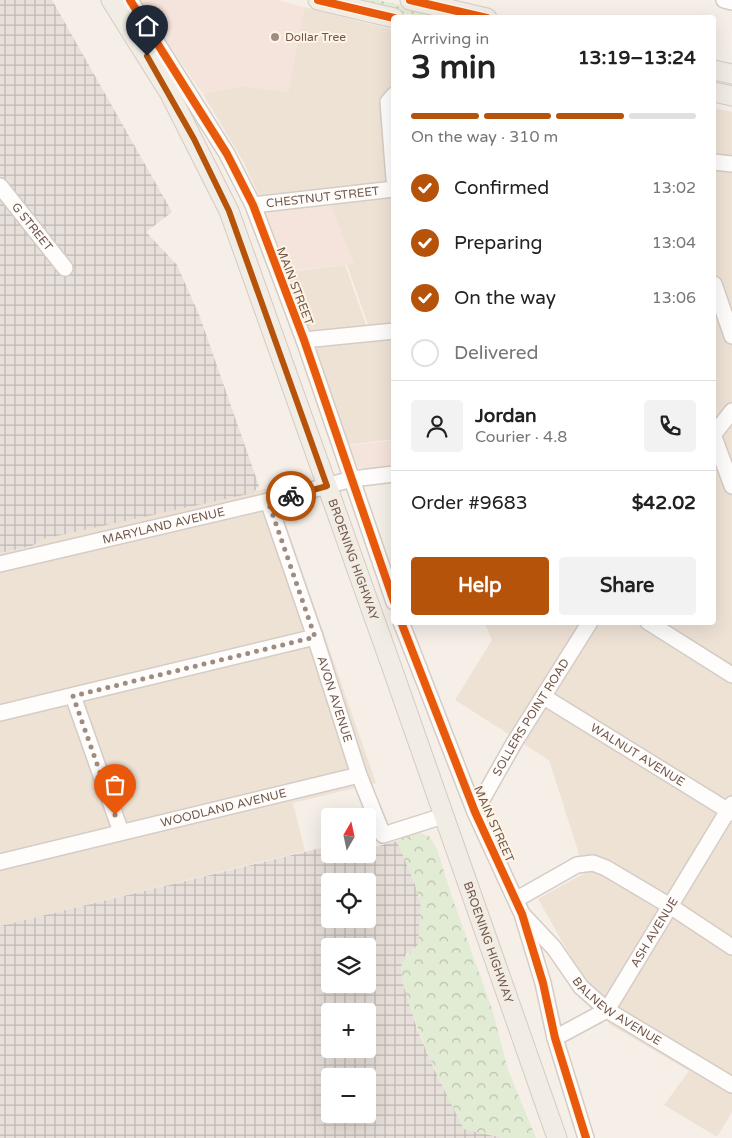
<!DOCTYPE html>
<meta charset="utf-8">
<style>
body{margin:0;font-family:"Varela Round",sans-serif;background:#f2f2f2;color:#222;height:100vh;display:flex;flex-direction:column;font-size:19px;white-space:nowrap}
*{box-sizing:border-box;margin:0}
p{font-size:16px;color:#767676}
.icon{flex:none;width:28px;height:28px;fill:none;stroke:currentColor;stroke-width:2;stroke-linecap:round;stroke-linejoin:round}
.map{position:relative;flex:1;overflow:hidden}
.side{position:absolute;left:391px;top:15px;width:325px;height:610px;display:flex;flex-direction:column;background:#fff;border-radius:5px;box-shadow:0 5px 20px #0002}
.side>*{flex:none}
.needle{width:32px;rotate:9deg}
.buttons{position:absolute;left:321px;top:808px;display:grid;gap:10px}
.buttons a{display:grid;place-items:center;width:55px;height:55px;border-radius:5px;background:#fff;box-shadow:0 5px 20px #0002;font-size:25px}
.pin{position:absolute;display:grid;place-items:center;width:42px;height:42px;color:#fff;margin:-51px -21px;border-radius:50% 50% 50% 0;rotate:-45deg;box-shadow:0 0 5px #0007}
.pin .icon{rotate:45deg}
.courier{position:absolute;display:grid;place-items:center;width:50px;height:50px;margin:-25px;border:4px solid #b45309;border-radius:50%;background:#fff;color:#222;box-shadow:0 1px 6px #0007}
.overview em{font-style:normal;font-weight:700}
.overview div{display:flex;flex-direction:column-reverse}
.overview{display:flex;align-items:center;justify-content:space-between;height:85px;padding:0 20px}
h1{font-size:32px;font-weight:700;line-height:38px}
.bar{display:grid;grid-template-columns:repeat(4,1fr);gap:8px 5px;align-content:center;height:60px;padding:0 20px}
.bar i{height:6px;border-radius:4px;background:#e0e0e0}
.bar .selected{background:#b45309}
.bar p{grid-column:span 4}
.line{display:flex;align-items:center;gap:12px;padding:0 20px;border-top:1px solid #e0e0e0}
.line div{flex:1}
.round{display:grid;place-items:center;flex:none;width:52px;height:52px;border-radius:5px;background:#f2f2f2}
ol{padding:0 20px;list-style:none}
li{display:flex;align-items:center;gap:15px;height:55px}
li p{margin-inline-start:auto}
li .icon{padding:5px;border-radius:50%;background:#b45309;color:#fff;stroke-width:4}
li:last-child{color:#767676}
li i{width:28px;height:28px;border:2px solid #e0e0e0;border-radius:50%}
.cta{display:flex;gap:10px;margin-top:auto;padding:10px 20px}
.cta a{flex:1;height:58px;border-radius:5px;background:#b45309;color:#fff;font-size:20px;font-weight:700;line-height:58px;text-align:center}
.cta a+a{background:#f2f2f2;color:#222}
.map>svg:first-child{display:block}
.residential{fill:#eee2d5}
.commercial{fill:#f5e4db}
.industrial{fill:url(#industrial-grid);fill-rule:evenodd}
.forest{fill:url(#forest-crowns)}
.park{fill:url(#park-dots)}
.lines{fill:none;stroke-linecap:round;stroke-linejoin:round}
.minor-casing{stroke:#d4ccc5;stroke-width:18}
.major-casing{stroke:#d4cbc5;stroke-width:21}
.minor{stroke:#fefdfc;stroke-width:15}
.major{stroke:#f1ece4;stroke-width:19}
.cycleway-casing{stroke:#fef5e7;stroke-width:11}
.cycleway{stroke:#e8590c;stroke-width:8}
.done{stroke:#9f8c81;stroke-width:5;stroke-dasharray:0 9}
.route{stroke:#b45309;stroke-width:6}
.poi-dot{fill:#9f8c81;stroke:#fef5e7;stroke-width:2}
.labels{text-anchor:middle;stroke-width:4;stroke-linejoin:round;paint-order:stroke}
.poi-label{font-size:12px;fill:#715649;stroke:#fef5e7;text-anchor:start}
.street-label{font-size:12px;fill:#715649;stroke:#fef5e7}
</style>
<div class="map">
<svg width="732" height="1138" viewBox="0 0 732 1138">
<defs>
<pattern id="industrial-grid" width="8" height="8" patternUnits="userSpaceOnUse" patternTransform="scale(1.25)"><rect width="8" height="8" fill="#e7dfd9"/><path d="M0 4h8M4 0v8" fill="none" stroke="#c0b8b2"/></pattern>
<pattern id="forest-crowns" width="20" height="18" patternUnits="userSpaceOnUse" patternTransform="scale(1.25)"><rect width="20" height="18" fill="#e2ebd3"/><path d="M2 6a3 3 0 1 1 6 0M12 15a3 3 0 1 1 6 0" fill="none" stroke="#bcc1ad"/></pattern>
<pattern id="park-dots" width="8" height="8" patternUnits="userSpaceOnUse" patternTransform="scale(1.25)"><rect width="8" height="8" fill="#e2ebd3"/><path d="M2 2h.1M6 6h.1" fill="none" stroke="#bcc1ad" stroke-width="1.8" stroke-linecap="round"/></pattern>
</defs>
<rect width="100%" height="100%" fill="#f5efe8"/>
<path class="residential" d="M304 7 394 30V439L346 445 316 353 319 344 373 338 327 209 268 215 244 163 203 94 243 86 288 92Z
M714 108 732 112V1112L717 1137 664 1105 689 1071 609 1024 538 899 585 873 549 760 455 700 492 640 485 623 714 622Z
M345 265 367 327 315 333 308 331 287 272Z
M273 487 376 783 293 803 305 851 0 926V553L32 546 43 539Z"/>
<path class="commercial" d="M138 0H278L304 7 288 92 243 86 203 94Z
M329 201 354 264 286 271 263 210Z
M394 440V466L365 469 358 467 354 464 346 446Z"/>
<path class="industrial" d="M0 0H52L172 212 146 232 177 265 200 317 259 486 253 493 43 539 32 546 0 553Z
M397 841 415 884 421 906 418 945 406 954 401 968 403 983 417 1029 435 1071 464 1129 503 1138H0V926L329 846 331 858 348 854H368V849ZM330 881H368V919H330ZM330 946H368V984H330ZM330 1011H368V1049H330ZM330 1076H368V1114H330Z"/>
<path class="forest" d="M414 831 429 836 437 849 451 894 492 1009 508 1070 536 1138H503L464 1129C443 1088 423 1047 409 1003 406 992 401 980 401 969 402 957 409 952 418 945L421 906 415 884 397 841Z"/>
<path class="park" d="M345 0H378L454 17H422Z"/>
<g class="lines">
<defs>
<g id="minor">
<path d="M130 0 227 154 253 205 304 340 394 602"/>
<path d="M724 0 732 2"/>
<path d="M394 95 388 102 394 179"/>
<path d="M714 162 732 164"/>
<path id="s1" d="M0 186 65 268"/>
<path id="s2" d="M253 205 394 189"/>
<path d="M714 284 732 336"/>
<path d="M304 340 394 331"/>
<path d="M714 434 732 411"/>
<path d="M714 437 732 486"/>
<path id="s3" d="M268 501 315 637 359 775 383 835 443 816"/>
<path id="s4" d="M0 564 286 497 352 479 394 474"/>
<path d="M401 622 475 812 522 914 543 983 555 1038 586 1138"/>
<path d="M648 622 732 675"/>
<path d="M73 696 121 832"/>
<path id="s5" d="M544 697 732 813"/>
<path d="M0 713 315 637"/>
<path id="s6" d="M475 812 514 743 590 622"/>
<path id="s7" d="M0 862 359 775"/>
<path d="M517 899 577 865 593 863 606 868 670 906 732 947"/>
<path id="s8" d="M523 915 554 948 581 987 607 1010 732 1085"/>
<path id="s9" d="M555 1038 607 1010 732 804"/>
</g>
<g id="major">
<path id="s10" d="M111 0 170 94 229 211 391 665 557 1138"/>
<path d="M318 0 394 18"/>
<path d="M410 0 487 18"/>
<path d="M714 70 732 74"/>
<path d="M714 92 732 96"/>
</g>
</defs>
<use href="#minor" class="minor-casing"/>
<use href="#major" class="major-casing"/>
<use href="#minor" class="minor"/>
<use href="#major" class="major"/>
<defs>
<path id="cycleway" d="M130 0 227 154 253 205 304 340 394 602
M318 0 394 18
M410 0 487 18
M401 622 475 812 522 914 543 983 555 1038 586 1138"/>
</defs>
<use href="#cycleway" class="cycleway-casing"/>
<use href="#cycleway" class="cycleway"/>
</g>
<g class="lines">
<path class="done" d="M115 815 73 696 315 637 268 501 291 496"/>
<path class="route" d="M147 56 194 139 229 211 327 486 291 496"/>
</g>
<circle class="poi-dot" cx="275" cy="37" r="5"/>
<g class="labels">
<g class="poi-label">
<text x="285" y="41">Dollar Tree</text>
</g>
<g class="street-label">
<text dy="4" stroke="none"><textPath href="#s2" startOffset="70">CHESTNUT STREET</textPath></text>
<text dy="4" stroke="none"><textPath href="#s1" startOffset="52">G STREET</textPath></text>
<text transform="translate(295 286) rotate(69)" y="4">MAIN STREET</text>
<text dy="4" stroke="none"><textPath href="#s4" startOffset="168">MARYLAND AVENUE</textPath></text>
<text dy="4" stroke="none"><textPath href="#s10" startOffset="612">BROENING HIGHWAY</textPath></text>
<text dy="4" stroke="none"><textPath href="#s3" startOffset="209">AVON AVENUE</textPath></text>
<text dy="4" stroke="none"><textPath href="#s6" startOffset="110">SOLLERS POINT ROAD</textPath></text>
<text dy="4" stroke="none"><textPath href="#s5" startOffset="110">WALNUT AVENUE</textPath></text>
<text dy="4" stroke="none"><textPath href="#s7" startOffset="230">WOODLAND AVENUE</textPath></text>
<text transform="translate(494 824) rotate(66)" y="4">MAIN STREET</text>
<text dy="4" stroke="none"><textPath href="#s9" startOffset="150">ASH AVENUE</textPath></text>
<text dy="4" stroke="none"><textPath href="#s10" startOffset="1018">BROENING HIGHWAY</textPath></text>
<text dy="4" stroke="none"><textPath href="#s8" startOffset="136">BALNEW AVENUE</textPath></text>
</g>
</g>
</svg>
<div class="buttons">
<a><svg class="needle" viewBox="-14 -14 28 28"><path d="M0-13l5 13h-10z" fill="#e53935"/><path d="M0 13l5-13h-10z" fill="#767676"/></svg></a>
<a><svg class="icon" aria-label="locate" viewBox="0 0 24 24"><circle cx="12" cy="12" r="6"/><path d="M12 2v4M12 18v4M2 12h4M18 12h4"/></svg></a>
<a><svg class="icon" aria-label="layers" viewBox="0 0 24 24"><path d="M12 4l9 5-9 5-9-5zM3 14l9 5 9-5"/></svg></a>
<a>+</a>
<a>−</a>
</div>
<div class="pin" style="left:115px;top:815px;background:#ea580c"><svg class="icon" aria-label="bag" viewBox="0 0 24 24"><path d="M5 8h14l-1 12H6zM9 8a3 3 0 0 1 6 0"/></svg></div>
<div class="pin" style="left:147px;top:56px;background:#1f2937"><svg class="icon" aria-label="home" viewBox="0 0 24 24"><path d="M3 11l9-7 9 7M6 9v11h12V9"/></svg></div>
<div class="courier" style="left:291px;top:496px"><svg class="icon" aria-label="bike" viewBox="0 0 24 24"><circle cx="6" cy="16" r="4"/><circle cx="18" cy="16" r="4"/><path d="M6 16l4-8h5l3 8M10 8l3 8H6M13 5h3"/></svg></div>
<section class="side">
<div class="overview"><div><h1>3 min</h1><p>Arriving in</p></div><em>13:19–13:24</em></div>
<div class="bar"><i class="selected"></i><i class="selected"></i><i class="selected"></i><i></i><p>On the way · 310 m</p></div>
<ol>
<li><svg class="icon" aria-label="check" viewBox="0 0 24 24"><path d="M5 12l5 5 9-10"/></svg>Confirmed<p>13:02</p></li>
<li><svg class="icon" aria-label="check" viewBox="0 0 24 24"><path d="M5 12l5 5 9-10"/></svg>Preparing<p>13:04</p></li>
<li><svg class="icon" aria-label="check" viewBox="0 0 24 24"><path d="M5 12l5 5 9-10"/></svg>On the way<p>13:06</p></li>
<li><i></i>Delivered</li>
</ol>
<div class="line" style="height:90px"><a class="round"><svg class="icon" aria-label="person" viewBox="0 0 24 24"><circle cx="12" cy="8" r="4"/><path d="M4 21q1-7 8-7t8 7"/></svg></a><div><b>Jordan</b><p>Courier · 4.8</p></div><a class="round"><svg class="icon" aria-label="phone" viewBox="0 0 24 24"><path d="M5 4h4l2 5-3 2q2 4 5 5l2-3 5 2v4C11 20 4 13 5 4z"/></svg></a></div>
<div class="line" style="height:65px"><div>Order #9683</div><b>$42.02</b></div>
<div class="cta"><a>Help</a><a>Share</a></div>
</section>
</div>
